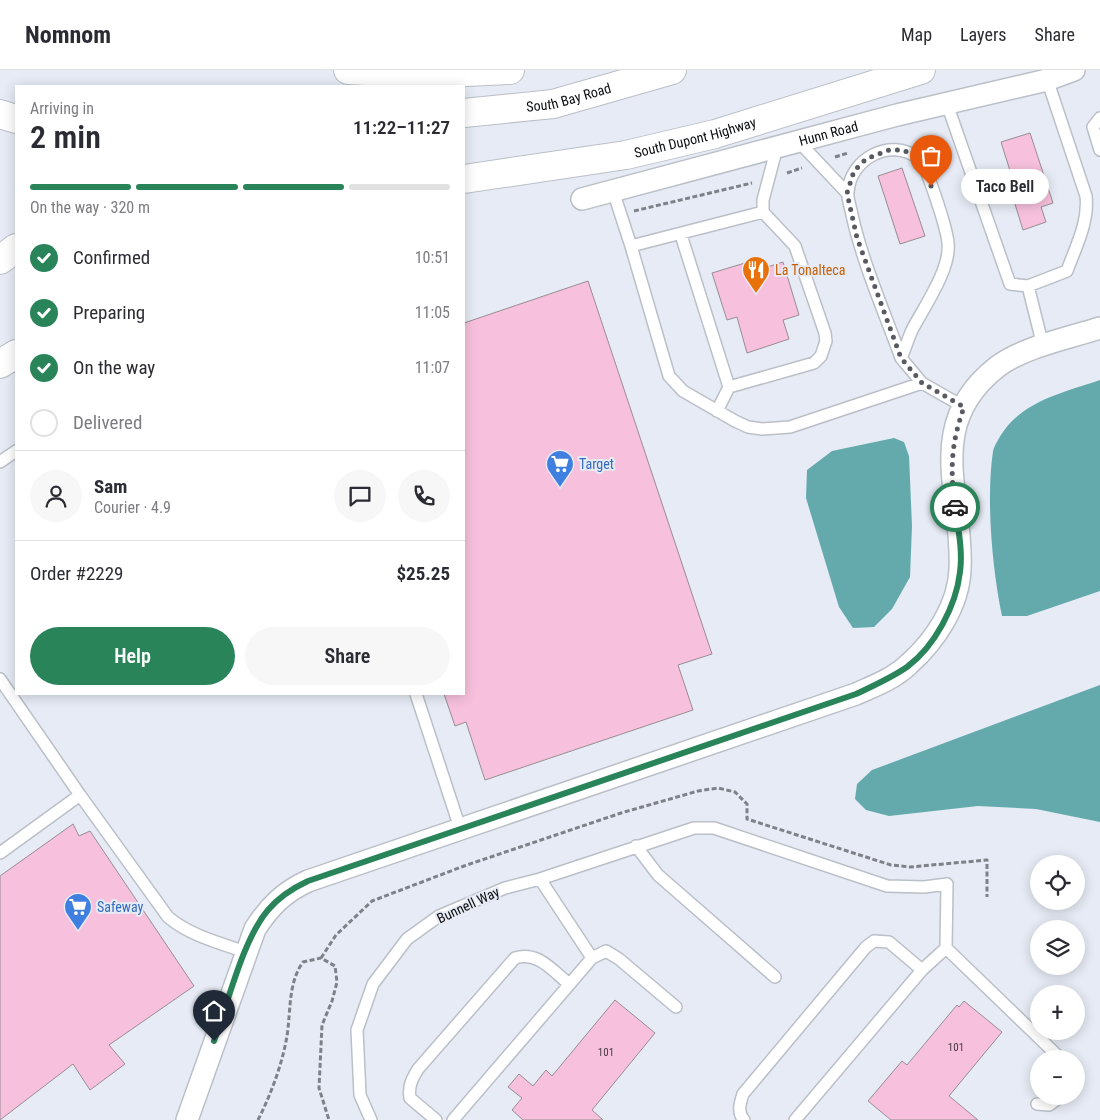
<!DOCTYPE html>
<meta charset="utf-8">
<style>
body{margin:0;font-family:"Roboto Condensed",sans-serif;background:#f7f7f7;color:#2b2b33;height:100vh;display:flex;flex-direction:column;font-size:19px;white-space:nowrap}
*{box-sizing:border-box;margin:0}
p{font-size:16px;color:#7c7c81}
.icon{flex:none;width:28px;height:28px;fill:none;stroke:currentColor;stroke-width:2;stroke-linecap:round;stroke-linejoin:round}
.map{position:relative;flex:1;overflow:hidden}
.drawer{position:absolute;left:15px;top:15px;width:450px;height:610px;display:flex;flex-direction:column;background:#fff;border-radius:0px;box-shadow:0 2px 12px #0003}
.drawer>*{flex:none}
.fabs{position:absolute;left:1030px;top:785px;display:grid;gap:10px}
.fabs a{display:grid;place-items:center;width:55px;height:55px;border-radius:50%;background:#fff;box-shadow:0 2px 12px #0003;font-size:25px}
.pin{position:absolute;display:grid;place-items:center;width:42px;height:42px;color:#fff;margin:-51px -21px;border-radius:50% 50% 50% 0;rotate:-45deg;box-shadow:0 0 5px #0007}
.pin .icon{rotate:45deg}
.courier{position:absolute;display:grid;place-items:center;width:50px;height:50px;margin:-25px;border:4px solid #2a845a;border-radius:50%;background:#fff;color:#222;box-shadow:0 1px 6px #0007}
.bubble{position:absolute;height:35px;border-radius:18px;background:#fff;box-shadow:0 2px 12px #0003;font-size:16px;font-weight:600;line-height:35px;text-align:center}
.summary em{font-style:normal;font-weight:600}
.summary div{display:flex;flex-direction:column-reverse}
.summary{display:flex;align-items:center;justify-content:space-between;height:85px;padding:0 15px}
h1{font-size:32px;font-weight:600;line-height:38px}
.bar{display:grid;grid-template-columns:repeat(4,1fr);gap:8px 5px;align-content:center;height:60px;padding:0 15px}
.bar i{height:6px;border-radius:4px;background:#e1e1e2}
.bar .current{background:#2a845a}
.bar p{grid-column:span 4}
.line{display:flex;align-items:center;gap:12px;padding:0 15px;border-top:1px solid #e1e1e2}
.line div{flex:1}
.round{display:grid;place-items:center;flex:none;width:52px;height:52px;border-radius:26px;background:#f7f7f7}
ol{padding:0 15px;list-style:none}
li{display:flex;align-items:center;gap:15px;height:55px}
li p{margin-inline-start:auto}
li .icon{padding:5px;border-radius:50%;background:#2a845a;color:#fff;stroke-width:4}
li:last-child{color:#7c7c81}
li i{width:28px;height:28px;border:2px solid #e1e1e2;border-radius:50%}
.primary-button{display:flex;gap:10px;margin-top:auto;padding:10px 15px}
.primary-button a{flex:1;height:58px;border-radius:30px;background:#2a845a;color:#fff;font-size:20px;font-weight:600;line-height:58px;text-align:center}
.primary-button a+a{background:#f7f7f7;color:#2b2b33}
header{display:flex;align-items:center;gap:30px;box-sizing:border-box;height:70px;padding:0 25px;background:#fff;border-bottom:1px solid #e1e1e2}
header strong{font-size:24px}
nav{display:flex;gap:28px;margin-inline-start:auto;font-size:18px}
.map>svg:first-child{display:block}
.water{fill:#64aaad}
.building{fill:#f7c1dd;stroke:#978d92}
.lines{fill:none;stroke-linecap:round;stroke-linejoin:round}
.service-casing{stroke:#babfc8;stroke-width:14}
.minor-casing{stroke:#babfc8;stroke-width:24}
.trunk-casing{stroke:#babfc8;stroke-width:30}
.path{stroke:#7e8188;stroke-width:3;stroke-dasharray:5 2.5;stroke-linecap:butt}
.service{stroke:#fff;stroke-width:11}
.minor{stroke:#fff;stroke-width:21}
.trunk{stroke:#fff;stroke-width:28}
.done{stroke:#575a60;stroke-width:5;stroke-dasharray:0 9}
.route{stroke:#2a845a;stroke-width:6}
.labels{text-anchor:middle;stroke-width:4;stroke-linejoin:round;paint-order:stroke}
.number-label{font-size:11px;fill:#453942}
.street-label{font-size:14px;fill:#0a0c0f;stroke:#e6ebf5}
.food-label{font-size:14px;fill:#c56008;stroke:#e6ebf5;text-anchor:start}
.shop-label{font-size:14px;fill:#366cbe;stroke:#e6ebf5;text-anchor:start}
</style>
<header>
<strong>Nomnom</strong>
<nav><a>Map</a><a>Layers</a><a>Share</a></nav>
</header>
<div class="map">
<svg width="1100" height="1050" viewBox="0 0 1100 1050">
<rect width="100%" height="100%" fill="#e6ebf5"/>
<path class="water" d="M1100 310V521L1027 546H1002C992 498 986 429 993 381 995 373 1005 358 1011 352 1035 328 1068 321 1100 310Z
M894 368 904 372 909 386 912 456 910 507 892 539 874 557 853 558 839 537 806 428 807 400 832 381Z
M1100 615V752L1036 739 978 736 889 746 866 740 855 729 857 714 872 700Z"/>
<path class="building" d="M1030 63 1053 133 1041 137 1046 152 1023 160 1006 105 1011 104 1001 72Z
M902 98 925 166 900 174 878 106Z
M758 189 761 199 783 192 799 245 783 250 789 269 747 283 737 247 727 250 712 203Z
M588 211 712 584 678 595 693 640 485 710 466 652 455 656 444 624H464V253Z
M73 754 79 766 90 761 194 916 109 975 125 994 90 1020 73 994 0 1050V806Z
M615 930 655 963 592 1040 603 1050H523L512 1040 522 1028 508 1017 519 1004 533 1016 546 1000 552 1006Z
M964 931 1002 962 949 1026 978 1050H891L868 1031 902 991 907 995 957 935 959 937Z"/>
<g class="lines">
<defs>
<path id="service" d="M947 34 1010 214 1028 216 1067 201C1076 176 1089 152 1086 126L1046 6
M1100 48 1093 57 1100 80
M799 72 847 123
M613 121 631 176
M763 142V130L777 77
M681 165 729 317
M1028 216 1043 276
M901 288C884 241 863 194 852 145 851 138 847 129 848 122 850 89 890 67 918 88 927 95 947 160 948 173 951 199 924 237 912 260 908 269 905 279 901 288L922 313 964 337
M717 341 729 317 814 293 821 286 826 271 825 263 795 176 763 142 631 176 669 306 683 321 735 351 748 357 762 359 790 357 922 313
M0 392 16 381
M0 609 80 725
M416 624 461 761
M636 776 658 805 775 907
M0 783 80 725 168 847C189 865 219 873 246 882
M592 888 606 881 619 889 676 937
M1037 1034 1049 1035 1062 1026
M371 1050 360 1025 357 960 373 914 407 869 439 846 505 818 540 809 694 758H714L887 816 924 817 947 814 946 878 1061 989
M436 1050 410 1028C408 1016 412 1009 418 999L515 888C538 881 552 900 569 914
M453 1050 592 888 540 809
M744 1050C737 1043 740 1033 743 1024L866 877 874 871 889 872 922 900
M795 1050 922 900 946 878"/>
<g id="minor">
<path id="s1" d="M582 129 897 45 1047 10 1074 0"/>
<path d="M187 1050 255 859C269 837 284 822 308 811L856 624C874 616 895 608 909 594 935 571 959 535 960 499 964 425 922 356 997 297 1023 277 1069 268 1100 258"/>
</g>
<g id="trunk">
<path d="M348 0 422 4 510 0"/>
<path id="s2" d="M464 43 553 34 672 0"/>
<path d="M0 44 16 49"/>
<path id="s3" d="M464 109 626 85 715 64 921 0"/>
<path d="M0 190 16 178"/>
<path d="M0 294 16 284"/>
</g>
</defs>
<use href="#service" class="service-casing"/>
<use href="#minor" class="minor-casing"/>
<use href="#trunk" class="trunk-casing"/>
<path class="path" d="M835 87 848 83
M787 103 802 98
M634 141 752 113
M321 888 336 865 372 831 464 796 621 743 698 721 718 718 735 722 747 734V749L891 795 910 797 987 790V827
M258 1050C271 1024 282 995 287 966 291 940 288 913 303 892L321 888 335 896 337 912 332 931 322 955 319 1018 329 1050"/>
<use href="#service" class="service"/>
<use href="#minor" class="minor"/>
<use href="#trunk" class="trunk"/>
</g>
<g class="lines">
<path class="done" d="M931 116 920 89 903 80H889L866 89 854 101 847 123 857 168 901 288 922 313 964 337C951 374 950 398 955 437"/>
<path class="route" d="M214 971C228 933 243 869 268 840 279 827 293 818 308 811L856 624C873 616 891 608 907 597 935 576 956 536 960 502 963 481 958 458 955 437"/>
</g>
<defs>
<symbol id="restaurant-pin" viewBox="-11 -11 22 30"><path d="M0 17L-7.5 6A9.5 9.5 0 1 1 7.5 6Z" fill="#e8710a" stroke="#e6ebf5"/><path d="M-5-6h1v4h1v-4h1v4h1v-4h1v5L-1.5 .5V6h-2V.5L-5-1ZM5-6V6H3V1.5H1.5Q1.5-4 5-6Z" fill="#fff"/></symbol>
<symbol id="supermarket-pin" viewBox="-11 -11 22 30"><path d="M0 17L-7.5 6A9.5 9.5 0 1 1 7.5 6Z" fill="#3f7fe0" stroke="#e6ebf5"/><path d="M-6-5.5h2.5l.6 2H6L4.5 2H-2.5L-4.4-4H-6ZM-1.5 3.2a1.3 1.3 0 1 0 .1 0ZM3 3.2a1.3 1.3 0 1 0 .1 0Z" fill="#fff"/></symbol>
</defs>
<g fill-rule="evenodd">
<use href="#restaurant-pin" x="740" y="184" width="32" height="43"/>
<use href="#supermarket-pin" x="544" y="378" width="32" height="43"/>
<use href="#supermarket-pin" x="62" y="821" width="32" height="43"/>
</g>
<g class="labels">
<g class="number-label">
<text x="956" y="981">101</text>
<text x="606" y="986">101</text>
</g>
<g class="street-label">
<text dy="5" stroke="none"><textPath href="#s2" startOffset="106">South Bay Road</textPath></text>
<text dy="5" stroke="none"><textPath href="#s1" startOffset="255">Hunn Road</textPath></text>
<text dy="5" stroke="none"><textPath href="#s3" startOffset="235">South Dupont Highway</textPath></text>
<text transform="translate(468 835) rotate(-25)" y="5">Bunnell Way</text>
</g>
<g class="food-label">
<text x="775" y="205">La Tonalteca</text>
</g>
<g class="shop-label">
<text x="579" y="399">Target</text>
<text x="97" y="842">Safeway</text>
</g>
</g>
</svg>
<div class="fabs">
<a><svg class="icon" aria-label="locate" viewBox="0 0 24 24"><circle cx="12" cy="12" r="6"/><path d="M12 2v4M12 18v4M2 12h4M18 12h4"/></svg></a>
<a><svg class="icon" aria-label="layers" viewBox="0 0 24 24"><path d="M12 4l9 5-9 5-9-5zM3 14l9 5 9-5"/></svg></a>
<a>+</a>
<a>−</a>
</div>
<div class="pin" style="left:931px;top:116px;background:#ea580c"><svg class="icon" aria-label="bag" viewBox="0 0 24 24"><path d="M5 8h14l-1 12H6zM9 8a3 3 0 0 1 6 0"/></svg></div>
<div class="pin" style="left:214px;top:971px;background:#1f2937"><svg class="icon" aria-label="home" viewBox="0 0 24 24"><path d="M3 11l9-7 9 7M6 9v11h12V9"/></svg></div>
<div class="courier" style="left:955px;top:437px"><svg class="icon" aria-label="car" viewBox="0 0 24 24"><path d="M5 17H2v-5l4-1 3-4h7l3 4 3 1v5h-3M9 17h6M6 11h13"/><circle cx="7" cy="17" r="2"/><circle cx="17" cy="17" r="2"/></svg></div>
<div class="bubble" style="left:961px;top:99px;width:88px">Taco Bell</div>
<section class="drawer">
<div class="summary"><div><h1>2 min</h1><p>Arriving in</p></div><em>11:22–11:27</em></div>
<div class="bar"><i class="current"></i><i class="current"></i><i class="current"></i><i></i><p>On the way · 320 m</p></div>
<ol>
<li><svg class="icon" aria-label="check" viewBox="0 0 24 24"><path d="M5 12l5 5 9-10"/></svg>Confirmed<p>10:51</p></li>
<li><svg class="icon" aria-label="check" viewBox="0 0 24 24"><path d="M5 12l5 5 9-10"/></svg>Preparing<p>11:05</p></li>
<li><svg class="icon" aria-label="check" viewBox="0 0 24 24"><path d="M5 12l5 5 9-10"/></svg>On the way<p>11:07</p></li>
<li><i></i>Delivered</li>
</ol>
<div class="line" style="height:90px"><a class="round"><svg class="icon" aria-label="person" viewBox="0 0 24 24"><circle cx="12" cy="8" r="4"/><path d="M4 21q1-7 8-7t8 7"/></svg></a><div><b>Sam</b><p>Courier · 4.9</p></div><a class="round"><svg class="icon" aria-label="chat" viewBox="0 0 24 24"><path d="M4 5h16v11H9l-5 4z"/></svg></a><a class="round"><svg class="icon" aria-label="phone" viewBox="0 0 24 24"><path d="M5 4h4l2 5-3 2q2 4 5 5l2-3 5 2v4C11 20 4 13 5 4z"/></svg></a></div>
<div class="line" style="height:65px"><div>Order #2229</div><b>$25.25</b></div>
<div class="primary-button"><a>Help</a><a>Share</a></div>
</section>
</div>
